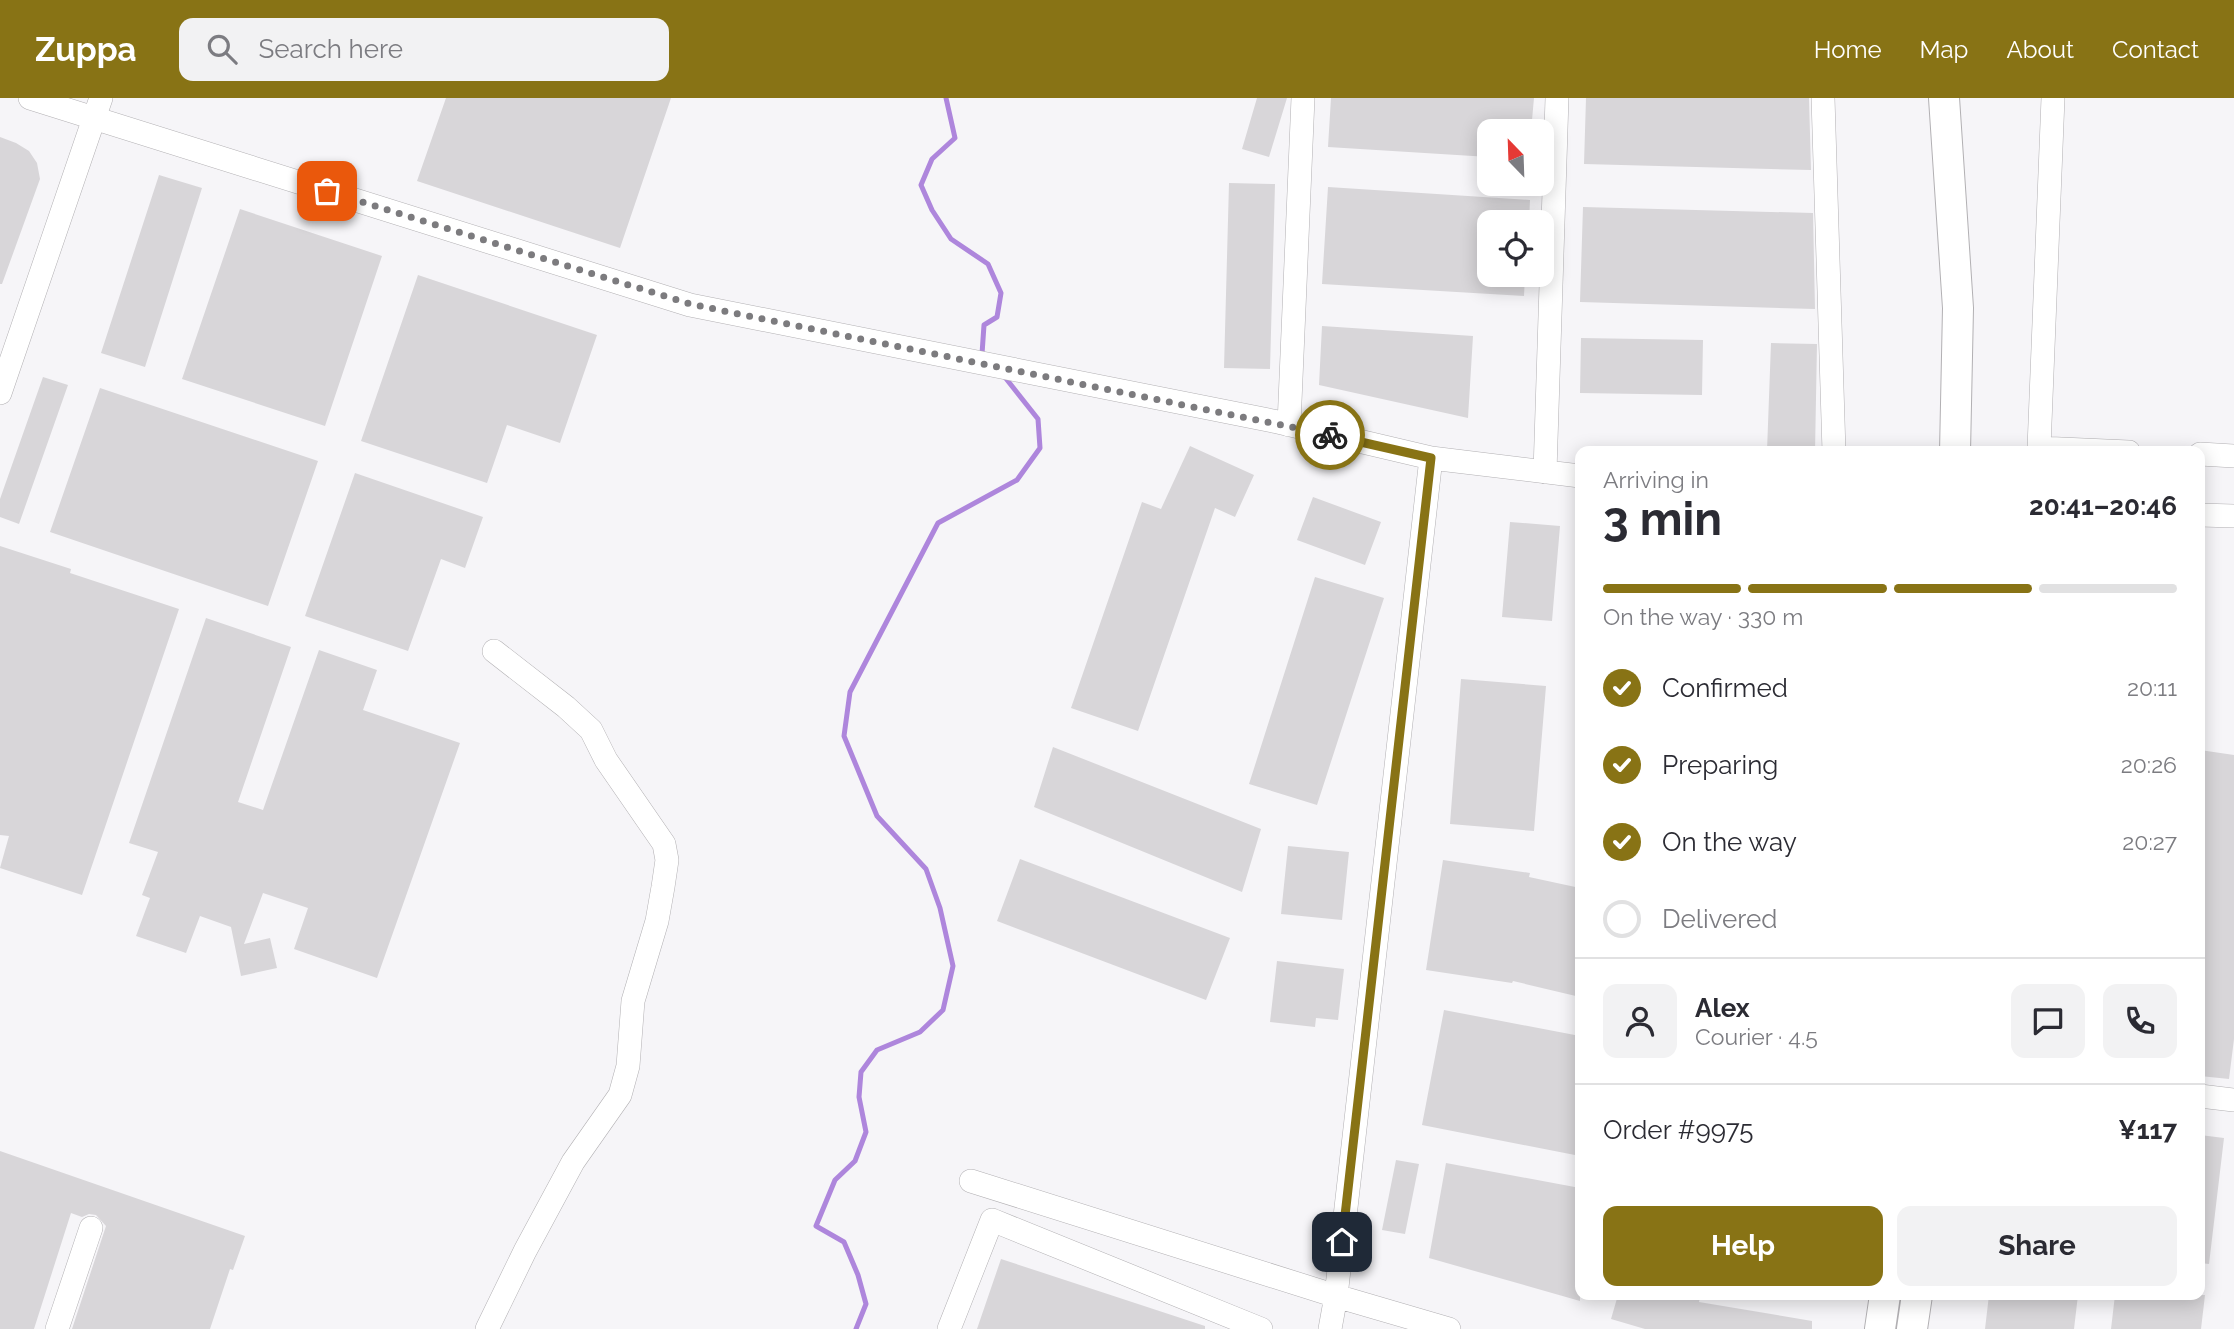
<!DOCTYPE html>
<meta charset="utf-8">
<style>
body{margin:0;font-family:Raleway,sans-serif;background:#f2f2f3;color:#2b2b33;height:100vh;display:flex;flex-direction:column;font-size:26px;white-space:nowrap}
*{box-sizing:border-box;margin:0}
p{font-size:23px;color:#7c7c81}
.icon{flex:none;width:38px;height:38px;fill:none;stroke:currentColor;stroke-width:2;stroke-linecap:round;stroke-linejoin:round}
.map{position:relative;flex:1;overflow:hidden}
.side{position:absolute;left:1575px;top:348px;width:630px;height:854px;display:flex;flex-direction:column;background:#fff;border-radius:14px;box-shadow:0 4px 18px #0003}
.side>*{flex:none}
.needle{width:46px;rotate:337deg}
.buttons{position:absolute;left:1477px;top:21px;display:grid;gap:14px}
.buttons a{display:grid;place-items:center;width:77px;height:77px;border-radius:14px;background:#fff;box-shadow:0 4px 18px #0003;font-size:35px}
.pin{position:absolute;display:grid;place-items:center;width:60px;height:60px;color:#fff;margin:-30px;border-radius:14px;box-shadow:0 4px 10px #0006}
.courier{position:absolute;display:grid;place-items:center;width:70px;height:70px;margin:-35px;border:5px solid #887315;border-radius:50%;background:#fff;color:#222;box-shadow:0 2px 9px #0007}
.head em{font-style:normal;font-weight:700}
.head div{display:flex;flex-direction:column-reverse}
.head{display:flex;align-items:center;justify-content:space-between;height:119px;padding:0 28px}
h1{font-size:46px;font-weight:700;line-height:52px}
.bar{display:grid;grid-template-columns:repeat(4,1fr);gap:10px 7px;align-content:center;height:84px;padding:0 28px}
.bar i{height:9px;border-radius:5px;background:#e1e1e2}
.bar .on{background:#887315}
.bar p{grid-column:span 4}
.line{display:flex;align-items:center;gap:18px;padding:0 28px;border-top:2px solid #e1e1e2}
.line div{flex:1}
.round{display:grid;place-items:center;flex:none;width:74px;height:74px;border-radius:14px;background:#f2f2f3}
ol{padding:0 28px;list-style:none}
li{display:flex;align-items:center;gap:21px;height:77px}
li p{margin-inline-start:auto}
li .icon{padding:7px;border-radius:50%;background:#887315;color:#fff;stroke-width:4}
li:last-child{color:#7c7c81}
li i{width:38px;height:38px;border:4px solid #e1e1e2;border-radius:50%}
.action{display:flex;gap:14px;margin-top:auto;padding:14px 28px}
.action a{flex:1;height:80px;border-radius:14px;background:#887315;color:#fff;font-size:28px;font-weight:700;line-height:80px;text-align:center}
.action a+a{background:#f2f2f3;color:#2b2b33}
header{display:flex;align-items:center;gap:42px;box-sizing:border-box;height:98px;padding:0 35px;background:#887315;color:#fff}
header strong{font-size:33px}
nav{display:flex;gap:38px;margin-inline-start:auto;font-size:24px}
.search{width:490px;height:63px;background:#f2f2f3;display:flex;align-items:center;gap:18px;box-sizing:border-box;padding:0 24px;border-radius:14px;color:#7c7c81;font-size:26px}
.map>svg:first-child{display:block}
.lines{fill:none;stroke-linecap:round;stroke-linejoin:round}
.stream{stroke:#ae86dc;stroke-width:5}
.building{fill:#d8d6d9}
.minor-casing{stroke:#b2b0b3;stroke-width:24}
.major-casing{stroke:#b2b0b3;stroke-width:32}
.minor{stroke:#fff;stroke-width:23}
.major{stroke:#fff;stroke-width:30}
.done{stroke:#7c7b7e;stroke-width:7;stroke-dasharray:0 12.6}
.route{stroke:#887315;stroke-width:9}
</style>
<header>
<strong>Zuppa</strong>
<div class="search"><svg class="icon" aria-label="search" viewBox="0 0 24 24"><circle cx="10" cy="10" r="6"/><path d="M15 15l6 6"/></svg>Search here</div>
<nav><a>Home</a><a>Map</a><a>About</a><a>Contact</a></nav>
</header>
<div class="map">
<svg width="2234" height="1231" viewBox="0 0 2234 1231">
<rect width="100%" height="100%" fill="#f6f5f8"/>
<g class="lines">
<path class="stream" d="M946 0 955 40 932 61 921 87 932 112 951 141 988 166 1001 195 997 219 984 227 982 256 985 259
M856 1231 866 1206 858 1177 844 1144 816 1128 835 1082 855 1063 866 1034 859 999 861 974 877 952 920 934 943 912 953 868 940 810 926 771 877 718 844 638 850 594 938 425 1017 382 1040 350 1038 321 1004 278"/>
</g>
<path class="building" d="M446 0H671L620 150 417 83Z
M1257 0H1287L1269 59 1242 51Z
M1331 0H1534L1531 33H1489V59L1328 49Z
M1586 0H1809L1811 72 1584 66Z
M0 39 16 45 29 53 37 65 40 81 2 186H0Z
M159 77 202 90 145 269 101 255Z
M1229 85 1275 86 1270 271 1224 270Z
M1328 89 1530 102 1529 124H1489V177H1525L1524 198 1322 186Z
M1583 109 1813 115 1815 211 1580 204Z
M240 111 382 158 325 328 182 281Z
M418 177 597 237 560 345 507 327 487 385 361 343Z
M1322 228 1473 238 1468 320 1319 287Z
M1581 240 1703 242 1702 297 1580 295Z
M1771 245 1817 246 1815 354 1767 353Z
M43 279 68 287 19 426 0 419V401Z
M100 290 318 363 268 508 50 434Z
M1190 348 1254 377 1235 419 1215 410 1138 633 1071 610 1142 404 1161 411Z
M355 375 483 419 465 470 441 461 408 553 305 518Z
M1313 399 1381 424 1365 467 1297 442Z
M1510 424 1560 428 1552 523 1502 519Z
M0 448 71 471 70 475 179 511 82 797 0 770 9 738 0 737Z
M1315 479 1384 500 1317 707 1249 686Z
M206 520 291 549 238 704 263 712 319 552 377 572 363 612 460 645 377 880 294 851 308 810 263 795 244 846 270 840 277 870 241 878 231 829 200 818 186 855 136 838 150 800 142 797 158 754 129 745Z
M1461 581 1546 588 1534 733 1450 726Z
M1053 649 1261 731 1242 794 1034 709Z
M2200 652 2234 657V941L2229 981 2200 978Z
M1288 748 1349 754 1342 822 1281 816Z
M1020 761 1230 840 1206 902 997 823Z
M1443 762 1530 775 1529 779 1580 790V899L1513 883 1512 885 1426 872Z
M1277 863 1344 871 1338 922 1316 920 1315 929 1270 924Z
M1444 912 1580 938V1058L1422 1027Z
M2200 1037 2224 1040 2209 1166 2200 1165Z
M0 1053 245 1138 233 1172 230 1171 210 1231H72L106 1128 96 1117 89 1116 82 1119 71 1115 34 1231H0Z
M1396 1062 1419 1066 1405 1136 1382 1132Z
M1446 1065 1580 1090V1203L1429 1160Z
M1001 1161 1205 1228V1231H977Z
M1618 1197H1691L1700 1199 1699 1204 1812 1223V1231H1645L1611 1221Z
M1989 1197H2078L2074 1231H1985Z
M2115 1197H2205L2201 1231H2111Z"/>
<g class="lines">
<defs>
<path id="minor" d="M30 0 690 207 1278 324 1431 360 1580 378
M1823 0 1834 354
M2053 0 2039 350 2129 354
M0 295 101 0
M1289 327 1303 0
M2200 356 2234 358
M1545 374 1557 0
M2200 417 2234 418
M2200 998 2234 1002
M971 1083 1336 1198 1449 1231
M57 1231 91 1130
M487 1231 525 1153 573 1064 620 997 628 968 633 903 657 823 663 789 667 762 664 746 606 662 591 632 566 609 494 553
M949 1231 992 1122 1261 1231
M1330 1231 1336 1198 1431 360"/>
<path id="major" d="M1944 0 1958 210 1955 354
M1880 1231 1885 1197
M1912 1231 1917 1197"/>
</defs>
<use href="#minor" class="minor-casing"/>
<use href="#major" class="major-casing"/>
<use href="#minor" class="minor"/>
<use href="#major" class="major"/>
</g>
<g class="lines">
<path class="done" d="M327 93 690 206 1330 337"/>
<path class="route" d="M1330 337 1431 360 1342 1144"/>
</g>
</svg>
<div class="buttons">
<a><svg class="needle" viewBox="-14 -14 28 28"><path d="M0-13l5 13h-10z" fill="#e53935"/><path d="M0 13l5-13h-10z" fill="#7c7c81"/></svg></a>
<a><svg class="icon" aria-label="locate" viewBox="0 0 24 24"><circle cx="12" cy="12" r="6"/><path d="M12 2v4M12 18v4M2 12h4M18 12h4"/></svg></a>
</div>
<div class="pin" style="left:327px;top:93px;background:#ea580c"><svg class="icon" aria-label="bag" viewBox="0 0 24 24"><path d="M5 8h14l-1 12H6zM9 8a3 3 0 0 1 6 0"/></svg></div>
<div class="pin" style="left:1342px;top:1144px;background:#1f2937"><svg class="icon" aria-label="home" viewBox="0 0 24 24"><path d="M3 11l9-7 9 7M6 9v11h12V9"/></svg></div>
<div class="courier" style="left:1330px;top:337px"><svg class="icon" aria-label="bike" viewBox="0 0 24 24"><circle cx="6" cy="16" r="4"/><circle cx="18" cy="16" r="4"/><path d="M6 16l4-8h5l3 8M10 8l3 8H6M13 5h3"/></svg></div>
<section class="side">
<div class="head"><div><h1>3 min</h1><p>Arriving in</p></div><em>20:41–20:46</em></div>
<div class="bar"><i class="on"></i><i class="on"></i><i class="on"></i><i></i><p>On the way · 330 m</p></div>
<ol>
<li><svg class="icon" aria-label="check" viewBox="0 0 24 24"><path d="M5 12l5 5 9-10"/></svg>Confirmed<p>20:11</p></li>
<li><svg class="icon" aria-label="check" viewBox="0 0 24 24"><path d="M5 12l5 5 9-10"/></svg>Preparing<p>20:26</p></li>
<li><svg class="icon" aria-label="check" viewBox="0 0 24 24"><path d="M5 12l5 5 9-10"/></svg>On the way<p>20:27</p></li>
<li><i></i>Delivered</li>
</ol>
<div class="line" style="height:126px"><a class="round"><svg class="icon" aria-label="person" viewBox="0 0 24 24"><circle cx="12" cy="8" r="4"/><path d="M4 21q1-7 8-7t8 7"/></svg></a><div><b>Alex</b><p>Courier · 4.5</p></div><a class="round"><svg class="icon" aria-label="chat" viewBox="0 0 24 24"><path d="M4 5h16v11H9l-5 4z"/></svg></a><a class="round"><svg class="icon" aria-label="phone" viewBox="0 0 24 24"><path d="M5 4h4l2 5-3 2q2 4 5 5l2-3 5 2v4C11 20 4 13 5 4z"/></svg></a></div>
<div class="line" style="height:91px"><div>Order #9975</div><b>¥117</b></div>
<div class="action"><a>Help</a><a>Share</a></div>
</section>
</div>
